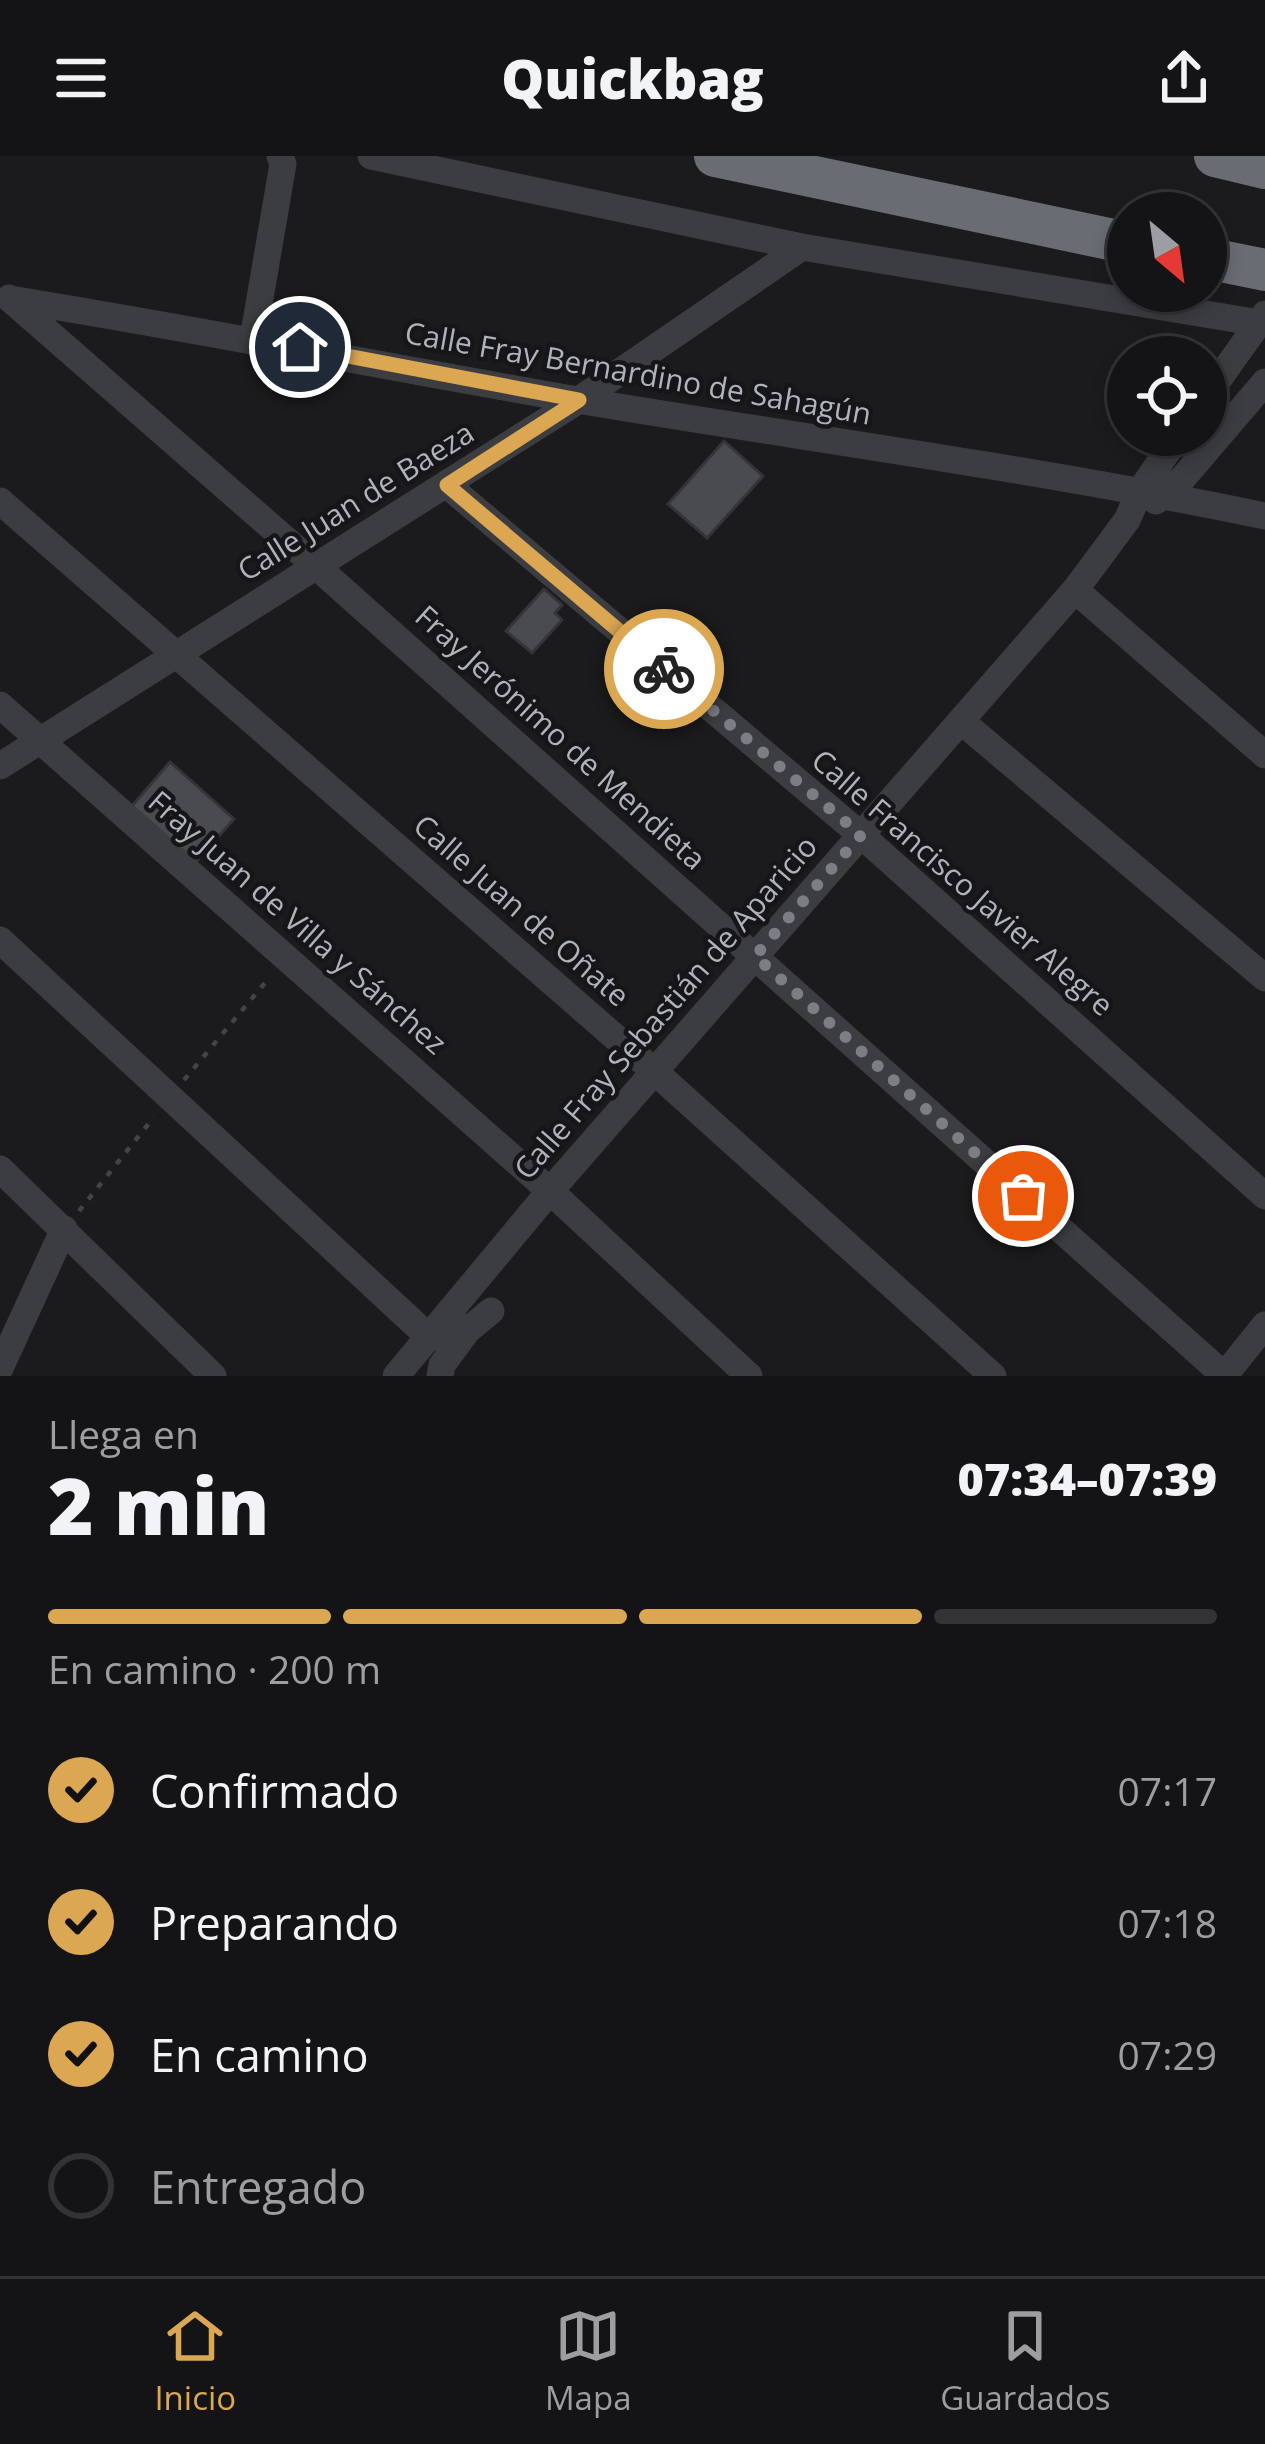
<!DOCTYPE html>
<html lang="es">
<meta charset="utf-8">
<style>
body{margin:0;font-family:"Open Sans",sans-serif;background:#212123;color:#f1f3f6;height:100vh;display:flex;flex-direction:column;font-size:45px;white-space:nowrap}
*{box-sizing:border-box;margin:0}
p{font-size:39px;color:#9d9ea1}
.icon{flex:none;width:66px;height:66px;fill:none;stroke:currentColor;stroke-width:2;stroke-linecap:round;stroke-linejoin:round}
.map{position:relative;height:1220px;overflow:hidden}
.drawer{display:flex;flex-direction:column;background:#141416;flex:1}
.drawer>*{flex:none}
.needle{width:78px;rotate:151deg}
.tools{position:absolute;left:1107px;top:36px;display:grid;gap:24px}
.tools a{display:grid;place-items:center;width:120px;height:120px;border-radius:50%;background:#141416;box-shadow:0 6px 18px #0003,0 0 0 3px #333335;font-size:60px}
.pin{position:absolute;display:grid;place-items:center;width:102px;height:102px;color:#fff;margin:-51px;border:6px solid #fff;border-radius:50%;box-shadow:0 3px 12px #0007}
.courier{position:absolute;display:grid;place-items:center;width:120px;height:120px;margin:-60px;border:9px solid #dca753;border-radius:50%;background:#fff;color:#222;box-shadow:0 3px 15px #0007}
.headline em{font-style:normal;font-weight:800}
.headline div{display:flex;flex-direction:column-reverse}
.headline{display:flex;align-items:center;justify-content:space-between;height:204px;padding:0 48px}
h1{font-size:78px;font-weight:800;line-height:90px}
.bar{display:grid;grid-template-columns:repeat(4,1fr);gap:18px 12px;align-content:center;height:144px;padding:0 48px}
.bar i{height:15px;border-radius:9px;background:#333335}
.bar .on{background:#dca753}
.bar p{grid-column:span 4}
ol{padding:0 48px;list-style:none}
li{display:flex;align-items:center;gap:36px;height:132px}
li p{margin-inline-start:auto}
li .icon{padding:12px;border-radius:50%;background:#dca753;color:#111;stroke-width:4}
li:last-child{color:#9d9ea1}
li i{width:66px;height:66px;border:6px solid #333335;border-radius:50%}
header{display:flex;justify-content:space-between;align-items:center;height:156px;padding:0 48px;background:#141416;font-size:54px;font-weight:800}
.tab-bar{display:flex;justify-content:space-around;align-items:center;height:168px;border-top:3px solid #333335;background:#141416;font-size:33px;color:#9d9ea1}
.tab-bar a{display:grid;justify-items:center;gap:6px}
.tab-bar .on{color:#dca753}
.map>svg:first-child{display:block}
.building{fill:#4a4b4f;stroke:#353539;stroke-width:3}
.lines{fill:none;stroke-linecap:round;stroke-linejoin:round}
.path{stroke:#434448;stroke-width:4.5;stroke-dasharray:6 9;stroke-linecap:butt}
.minor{stroke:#3c3d41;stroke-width:27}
.highway{stroke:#696c72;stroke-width:42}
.done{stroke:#7b7e84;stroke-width:12;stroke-dasharray:0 21.6}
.route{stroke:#dca753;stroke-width:15}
.labels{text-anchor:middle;stroke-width:9;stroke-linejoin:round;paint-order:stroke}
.street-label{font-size:30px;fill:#afb3bb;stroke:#161618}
</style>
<header><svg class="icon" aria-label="menu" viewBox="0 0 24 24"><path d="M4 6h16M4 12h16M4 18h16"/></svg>Quickbag<svg class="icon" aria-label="share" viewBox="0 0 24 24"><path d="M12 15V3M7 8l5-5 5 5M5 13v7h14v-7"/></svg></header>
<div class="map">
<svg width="1265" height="1220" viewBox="0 0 1265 1220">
<rect width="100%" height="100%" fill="#1b1b1d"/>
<path class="building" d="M724 285 763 320 707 382 668 348Z
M544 433 562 449 555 457 562 464 532 497 506 475Z
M170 606 234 663 195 707 131 651Z"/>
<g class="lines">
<path class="path" d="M184 924 269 822
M79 1055 154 961"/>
<path class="minor" d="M371 0 802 91 1265 168
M9 142 316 410 1225 1220
M10 143C202 174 392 212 583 245 810 283 1039 313 1265 360
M253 183 283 8 280 0
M1206 241 1265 158
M447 329 861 679 1265 1040
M0 345 654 915 993 1220
M1156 345 1183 322 1265 226
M1075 434 1265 599
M0 549 550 1035 749 1220
M961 565 1265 822
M0 610 579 244 802 91
M0 784 430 1182
M0 1013 213 1220
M448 1161 467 1175 491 1155
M0 1212 64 1073
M396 1220 550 1035 1075 434 1127 364 1140 335 1179 279
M440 1220 442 1209 467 1175
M1224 1220 1265 1169"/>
<path class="highway" d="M715 0 1128 87
M1215 0 1265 12
M1206 102 1265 114"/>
</g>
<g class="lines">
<path class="done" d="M664 513 861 679 755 800 1023 1040"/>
<path class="route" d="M300 191 579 244 447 329 664 513"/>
</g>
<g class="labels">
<g class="street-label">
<text transform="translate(638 218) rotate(10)" y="10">Calle Fray Bernardino de Sahagún</text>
<text transform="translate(356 346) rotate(-32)" y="10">Calle Juan de Baeza</text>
<text transform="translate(560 582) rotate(42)" y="10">Fray Jerónimo de Mendieta</text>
<text transform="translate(962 727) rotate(41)" y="10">Calle Francisco Javier Alegre</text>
<text transform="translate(521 755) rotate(41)" y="10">Calle Juan de Oñate</text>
<text transform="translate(297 767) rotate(41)" y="10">Fray Juan de Villa y Sánchez</text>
<text transform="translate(666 852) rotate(-49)" y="10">Calle Fray Sebastián de Aparicio</text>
</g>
</g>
</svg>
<div class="tools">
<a><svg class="needle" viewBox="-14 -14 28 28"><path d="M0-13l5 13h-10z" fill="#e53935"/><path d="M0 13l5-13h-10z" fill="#9d9ea1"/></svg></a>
<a><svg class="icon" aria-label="locate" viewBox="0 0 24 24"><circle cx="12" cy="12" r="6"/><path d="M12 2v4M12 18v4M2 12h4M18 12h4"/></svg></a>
</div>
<div class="pin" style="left:1023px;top:1040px;background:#ea580c"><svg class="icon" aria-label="bag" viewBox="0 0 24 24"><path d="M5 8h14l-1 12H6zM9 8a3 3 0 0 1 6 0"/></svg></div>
<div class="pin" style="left:300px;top:191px;background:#1f2937"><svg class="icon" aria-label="home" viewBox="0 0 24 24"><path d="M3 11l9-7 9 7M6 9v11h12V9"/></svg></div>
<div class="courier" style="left:664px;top:513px"><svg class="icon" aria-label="bike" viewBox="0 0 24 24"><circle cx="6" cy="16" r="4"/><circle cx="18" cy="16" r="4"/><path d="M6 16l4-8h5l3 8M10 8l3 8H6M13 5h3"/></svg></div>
</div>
<section class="drawer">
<div class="headline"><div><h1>2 min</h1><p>Llega en</p></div><em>07:34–07:39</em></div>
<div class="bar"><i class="on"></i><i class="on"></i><i class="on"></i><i></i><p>En camino · 200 m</p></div>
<ol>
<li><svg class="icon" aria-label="check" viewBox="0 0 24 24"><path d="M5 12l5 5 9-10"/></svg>Confirmado<p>07:17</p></li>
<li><svg class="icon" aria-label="check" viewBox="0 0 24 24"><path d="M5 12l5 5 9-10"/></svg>Preparando<p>07:18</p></li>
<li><svg class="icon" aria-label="check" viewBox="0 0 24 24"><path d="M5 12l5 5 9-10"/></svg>En camino<p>07:29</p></li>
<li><i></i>Entregado</li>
</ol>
</section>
<nav class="tab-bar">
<a class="on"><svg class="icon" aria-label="home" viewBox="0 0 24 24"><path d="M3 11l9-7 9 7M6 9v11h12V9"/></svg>Inicio</a>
<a><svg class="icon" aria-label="map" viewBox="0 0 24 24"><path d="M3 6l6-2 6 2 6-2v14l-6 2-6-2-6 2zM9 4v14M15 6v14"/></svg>Mapa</a>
<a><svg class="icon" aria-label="saved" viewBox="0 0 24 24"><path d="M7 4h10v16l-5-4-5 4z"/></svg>Guardados</a>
</nav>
